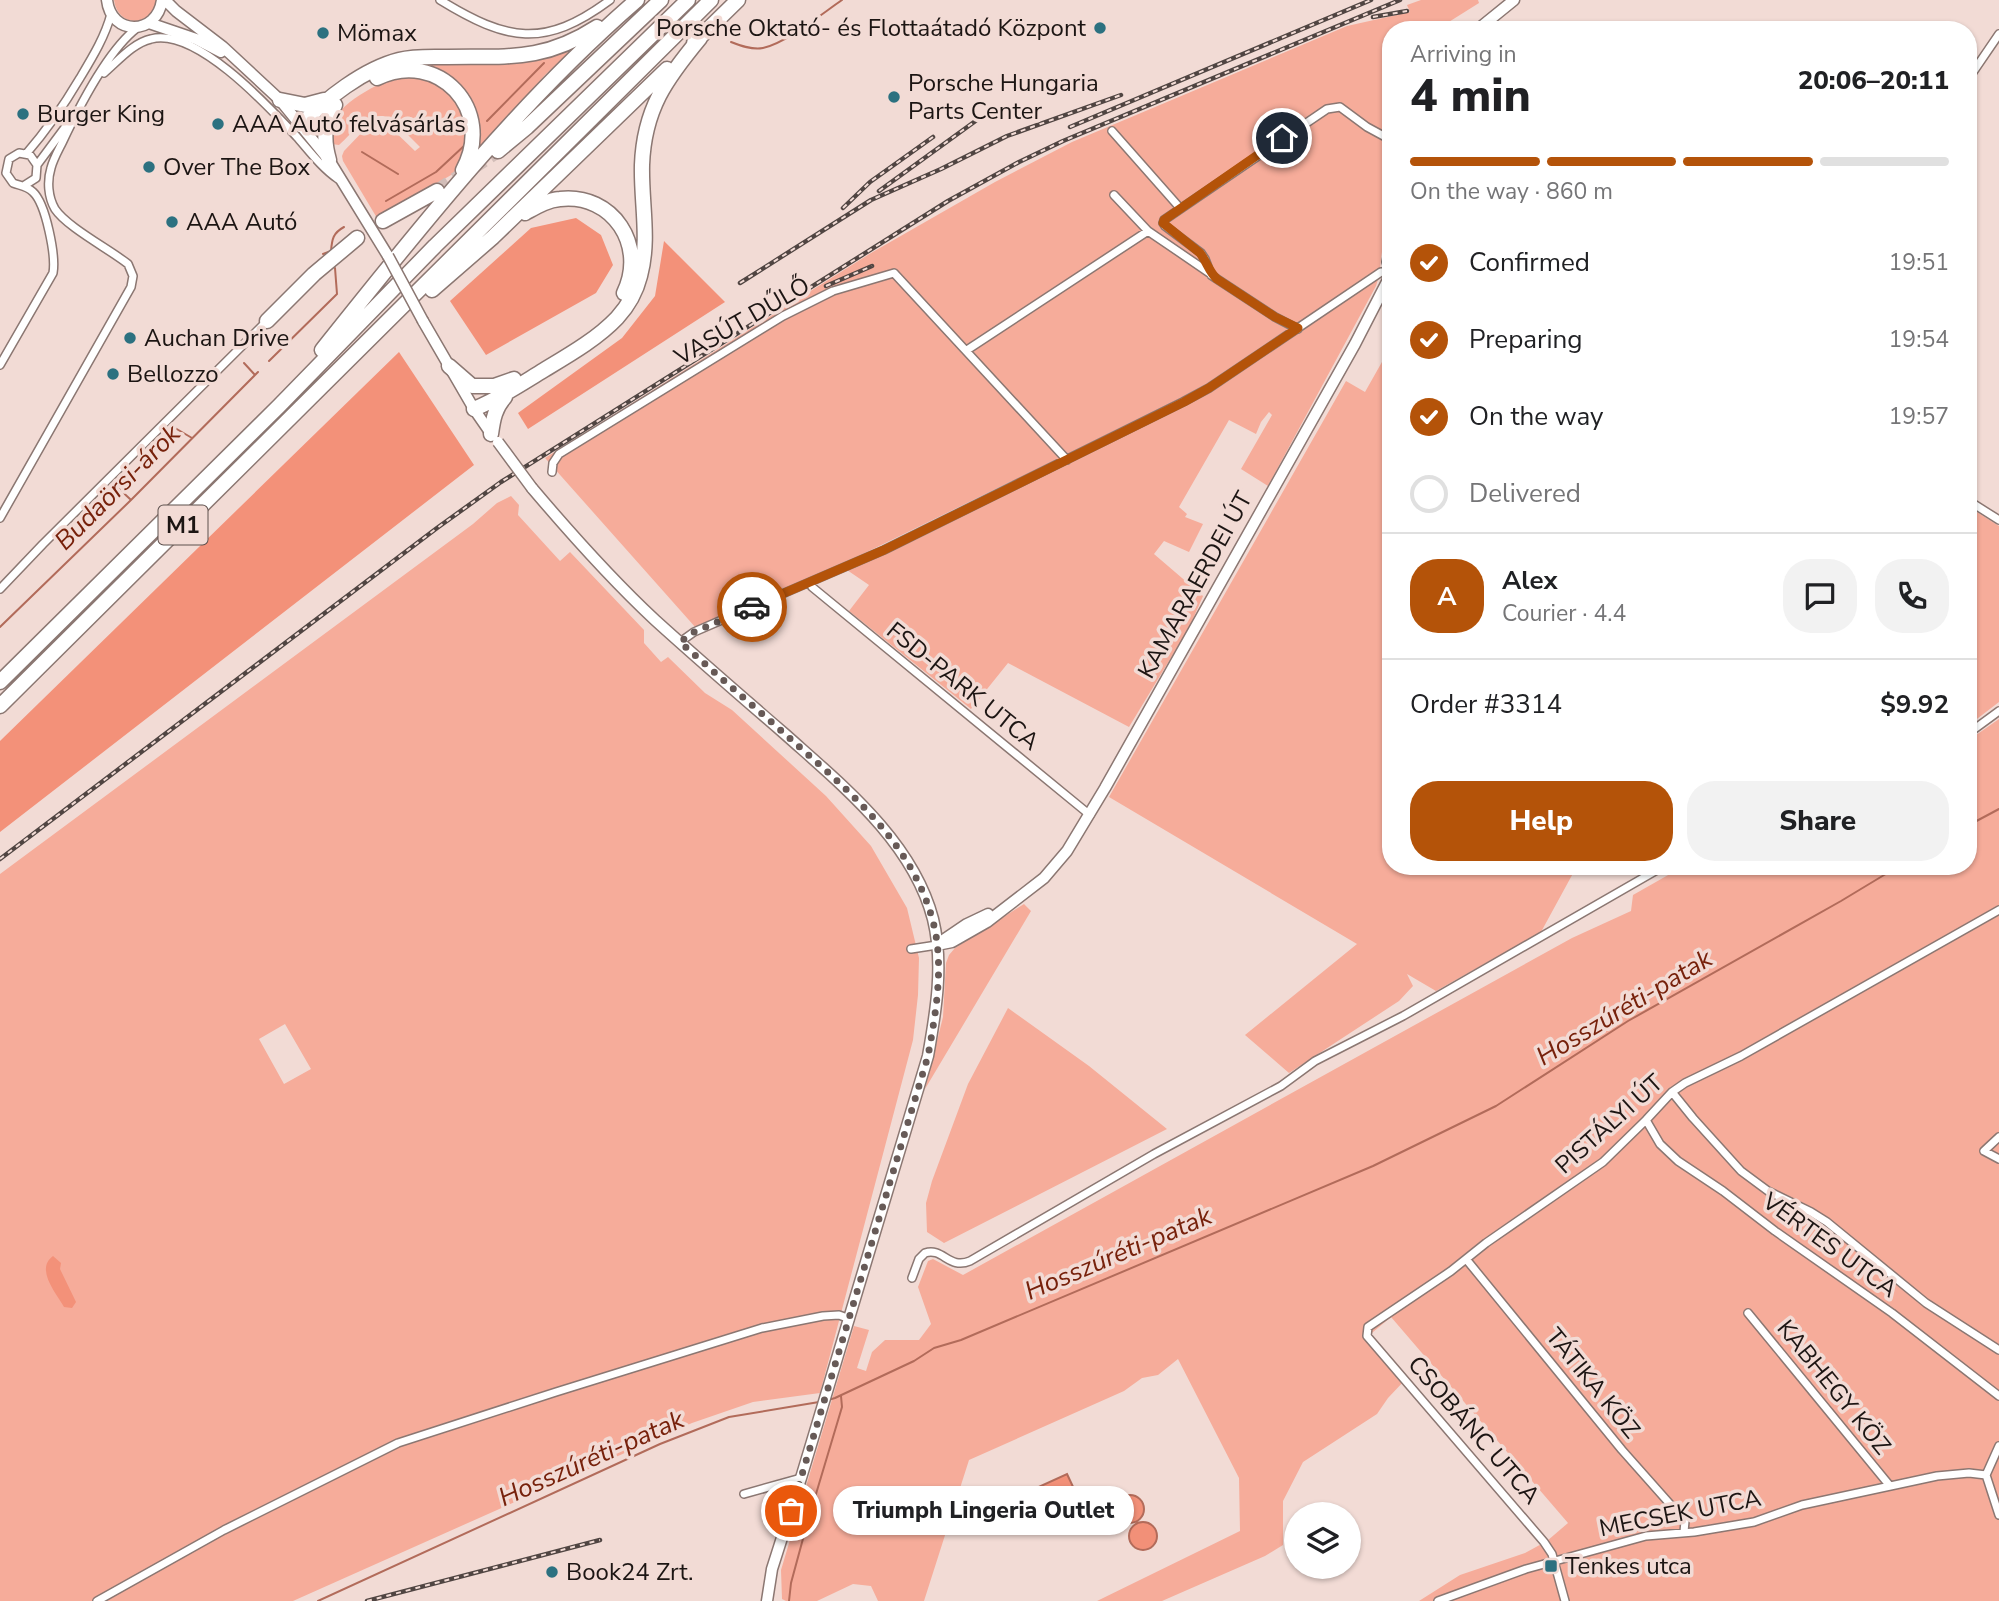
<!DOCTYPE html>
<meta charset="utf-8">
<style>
body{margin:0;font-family:"Nunito Sans",sans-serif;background:#f2f2f2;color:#202124;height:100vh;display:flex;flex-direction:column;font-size:26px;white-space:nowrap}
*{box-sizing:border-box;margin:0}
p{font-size:23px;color:#757577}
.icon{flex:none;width:38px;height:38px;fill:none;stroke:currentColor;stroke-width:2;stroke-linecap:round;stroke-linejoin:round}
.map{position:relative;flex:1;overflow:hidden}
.sheet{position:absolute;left:1382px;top:21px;width:595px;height:854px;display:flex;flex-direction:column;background:#fff;border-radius:28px;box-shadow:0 2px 5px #0004}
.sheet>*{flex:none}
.fabs{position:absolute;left:1284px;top:1502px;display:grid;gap:14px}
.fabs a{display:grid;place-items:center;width:77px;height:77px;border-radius:50%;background:#fff;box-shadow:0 2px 5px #0004;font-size:35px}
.pin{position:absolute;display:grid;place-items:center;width:60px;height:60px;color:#fff;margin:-30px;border:4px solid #fff;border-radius:50%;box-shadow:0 2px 7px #0007}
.courier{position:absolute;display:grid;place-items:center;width:70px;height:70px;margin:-35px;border:5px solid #b45309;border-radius:50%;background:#fff;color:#222;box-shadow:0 2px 9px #0007}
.bubble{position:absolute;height:49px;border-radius:24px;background:#fff;box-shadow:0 2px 5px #0004;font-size:23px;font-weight:800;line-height:49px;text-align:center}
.summary em{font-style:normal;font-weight:800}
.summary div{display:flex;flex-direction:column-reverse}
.summary{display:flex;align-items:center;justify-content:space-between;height:119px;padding:0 28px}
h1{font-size:46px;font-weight:800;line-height:52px}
.bar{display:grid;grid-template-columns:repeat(4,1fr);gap:10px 7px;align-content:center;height:84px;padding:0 28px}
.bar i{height:9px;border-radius:5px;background:#e0e0e0}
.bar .selected{background:#b45309}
.bar p{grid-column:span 4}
.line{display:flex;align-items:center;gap:18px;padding:0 28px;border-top:2px solid #e0e0e0}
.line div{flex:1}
.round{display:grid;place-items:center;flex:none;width:74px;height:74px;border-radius:28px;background:#f2f2f2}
ol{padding:0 28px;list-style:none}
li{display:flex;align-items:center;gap:21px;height:77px}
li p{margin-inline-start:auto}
li .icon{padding:7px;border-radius:50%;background:#b45309;color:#fff;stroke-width:4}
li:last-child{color:#757577}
li i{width:38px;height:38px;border:4px solid #e0e0e0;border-radius:50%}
.action{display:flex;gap:14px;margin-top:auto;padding:14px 28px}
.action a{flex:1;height:80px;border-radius:28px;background:#b45309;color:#fff;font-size:28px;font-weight:800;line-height:80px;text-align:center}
.action a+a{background:#f2f2f2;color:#202124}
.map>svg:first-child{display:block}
.green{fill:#f6ac9a;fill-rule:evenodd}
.forest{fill:#f39179}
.water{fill:#f29078;stroke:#b26b5a;stroke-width:2}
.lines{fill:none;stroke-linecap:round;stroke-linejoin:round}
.stream{stroke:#b26b5a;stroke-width:2}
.highway-tunnel{stroke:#d2bdb8;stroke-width:14;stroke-dasharray:14 7;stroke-linecap:butt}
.street-casing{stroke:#8b7772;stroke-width:10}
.secondary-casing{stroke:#8b7772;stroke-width:13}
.highway-casing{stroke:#8b7772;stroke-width:17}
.street{stroke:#fff;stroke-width:7}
.secondary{stroke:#fff;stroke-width:10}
.highway{stroke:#fff;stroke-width:14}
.rail-casing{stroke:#504542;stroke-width:4.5}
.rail{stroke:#f2dbd5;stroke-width:2;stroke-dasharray:5;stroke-linecap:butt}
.secondary-bridge-casing{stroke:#8b7772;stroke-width:13;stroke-linecap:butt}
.secondary-bridge{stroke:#fff;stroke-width:10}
.done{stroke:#675a57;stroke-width:7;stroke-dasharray:0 12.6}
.route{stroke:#b45309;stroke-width:9}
.poi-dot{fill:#2c7180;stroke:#f2dbd5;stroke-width:2.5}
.labels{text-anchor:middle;stroke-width:7;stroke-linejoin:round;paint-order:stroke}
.shield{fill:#f2dbd5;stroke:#5c504d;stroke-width:2}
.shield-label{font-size:23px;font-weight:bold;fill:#1c1513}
.poi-label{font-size:24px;fill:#1c1513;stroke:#f2dbd5;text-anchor:start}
.street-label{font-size:24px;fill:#1c1513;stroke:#f2dbd5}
.water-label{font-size:26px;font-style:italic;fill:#77210b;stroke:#f2dbd5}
</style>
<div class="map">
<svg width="1999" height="1601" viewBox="0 0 1999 1601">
<rect width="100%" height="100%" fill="#f2dbd5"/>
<path class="green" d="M114 0H157C151 28 118 28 114 0Z
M1421 0H1478L1479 3 1436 30H1391L1389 195 1379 276 1376 286 1268 486 1241 469 1272 415 1269 412 1261 422 1256 434 1229 420 1179 507 1187 514 1185 517 1203 524 1189 552 1164 541 1154 554 1203 596 1189 628 1129 727 1008 663 971 709 849 611 869 585 847 570 917 539 1020 487 1012 481 865 553 696 628 545 458 871 253 995 182 1072 142 1347 26 1410 12 1407 5Z
M568 49 570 52 545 75 477 152 478 138 446 77 377 75 368 77 410 61Z
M396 77H418L440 85 458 101 469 132 458 171 377 218 343 161 342 156 344 151 368 126 382 122 389 126 415 151 420 147 391 118C368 109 355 131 339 145L332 144C320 111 371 87 396 77Z
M1391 346V866H1577L1541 932 1436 991 1407 974 1413 986 1399 1001 1289 1073 1245 1035 1357 944 1109 797 1346 381 1365 392Z
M511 496 519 505 518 515 560 561 570 552 644 630V643L661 662 668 657 705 693 732 710 826 796 871 846 907 908 919 958 918 995 913 1040 820 1393 753 1402 692 1423 293 1601H0V874L473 524 497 503ZM285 1024 311 1069 284 1084 259 1039Z
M1969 507 1999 526V702L1969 725Z
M1999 719V1601H1419L1460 1575 1525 1553 1547 1541 1568 1523 1391 1317 1367 1337 1405 1380 1388 1398 1377 1414 1303 1462 1283 1501V1545L1265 1556 1162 1601H1097L1240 1531 1239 1478 1178 1359 1158 1375 1142 1378 1124 1391 969 1460 924 1601H878L871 1586 853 1584 817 1601H786L782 1599 781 1570 854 1326 869 1330 857 1368 866 1371 872 1352 885 1340H919L931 1324 918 1287 928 1261 933 1259 963 1275 1572 938 1631 911 1633 895 1684 866H1969V740Z
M1024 904 1031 911 925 1089 943 1017 946 963 949 955 955 948Z
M1008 1008 1089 1066 1167 1129 944 1243 927 1232 926 1203 932 1181 968 1084Z"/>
<path class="forest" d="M576 218 601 235 613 265 596 293 486 355 450 301 531 228Z
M664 241 725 302 528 429 518 413 622 338 655 296Z
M399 352 474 465 0 832V741Z
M53 1256 61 1263 60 1269 76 1302 72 1308 64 1307C56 1293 35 1269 53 1256Z"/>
<path class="water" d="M1067 1474 1075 1491 1029 1512 1021 1495Z
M1116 1509a14 14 0 1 1 28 0a14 14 0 1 1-28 0Z
M1129 1536a14 14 0 1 1 28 0a14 14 0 1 1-28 0Z"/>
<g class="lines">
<path class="stream" d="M731 42C741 46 752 50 763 48 785 44 823 13 842 0
M487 121 544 63
M362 152 398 174
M386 201 436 172 465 145
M323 254 331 251C332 239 333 233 344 227
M269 361 337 294 335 268
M244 363 255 375
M175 428 192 438
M116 486 130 499
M0 627 131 500 258 372
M1969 825 1999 809
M828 1400 835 1398 914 1361 934 1348 961 1340 1373 1166 1496 1106 1628 1021 1841 901 1899 866
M318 1601 660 1444 729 1417 819 1402
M789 1601 791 1583 807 1524 842 1407 841 1396"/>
<path class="highway-tunnel" d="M437 191 498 151"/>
<defs>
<path id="street" d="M440 0C507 41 544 49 610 0
M104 73C118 61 133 43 151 39 196 27 269 107 297 137 310 152 322 168 338 179
M1969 78 1999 34
M1112 131 1180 208
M26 154C47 130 64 105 80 78 92 58 105 37 111 14
M25 185 36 178 37 165 69 122
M1114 195 1148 231 1211 274
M1391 239 1386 262 1391 271
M1298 329 1275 317 1217 279 1211 275 1205 259 1201 253 1165 226 1163 223 1164 220 1327 109 1340 107 1367 127 1391 140
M967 350 1148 231
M0 365 53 273C56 256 46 204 33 192 27 186 21 186 13 183L6 173 9 159 19 153 30 155 37 165
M552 472 553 463 559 454 783 316 833 291 894 273 1067 460
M1969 501 1999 520
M0 518 131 287 133 276 128 264C109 249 67 227 55 209 48 197 47 181 51 168 53 160 58 151 62 143 78 109 107 51 137 28
M812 587 1090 815
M0 589 43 544 267 321
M680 642 694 632 884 550 1183 402 1209 388 1381 272 1391 273
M1969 733 1999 711
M911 949 937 945
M1672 1092 1693 1118 1741 1171 1768 1191 1811 1212 1827 1222 1926 1303 1999 1350
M1646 1120 1660 1144 1678 1161 1723 1191 1775 1231 1892 1313 1999 1396
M1999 1137 1984 1151 1999 1159
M1466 1259 1622 1450 1685 1521 1684 1532
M912 1278 919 1259 925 1253C943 1247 949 1270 970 1261L1154 1154 1281 1086 1315 1061 1403 1016 1664 866
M1748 1313 1890 1486
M1986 1475 1999 1515
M1986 1475 1999 1446
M744 1494 801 1478
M97 1601 224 1530 398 1443 556 1392 762 1328 823 1316 839 1315 850 1319
M1438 1601 1526 1569 1646 1536 1694 1532 1754 1522 1802 1505 1937 1476 1969 1473 1986 1475
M1565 1601 1552 1554 1544 1542 1367 1336 1368 1327 1451 1271 1486 1243 1603 1162 1646 1120 1672 1092 1685 1083 1741 1056 1999 910"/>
<path id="secondary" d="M107 0C111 36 157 36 162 0
M165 0 176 11 223 47 280 100 329 160 388 256
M149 23 196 39 221 52
M1477 30 1514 0
M423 321 474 409 492 435
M532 488C571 534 611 579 655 620 698 659 742 697 786 735 843 786 913 842 933 919 944 964 936 1011 928 1056L801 1478 772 1569 767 1601
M939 943 967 924 988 914
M937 945 952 942 987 922 1044 878 1067 851 1105 788 1355 344 1391 274"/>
<path id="highway" d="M694 43 738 0
M377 78C438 48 496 110 463 170
M280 100 305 105 324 100
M301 125C325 99 364 69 399 60 414 56 431 57 447 57 507 56 543 62 597 27
M498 151 527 127 661 0
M329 160C323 139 324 124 335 105
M525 213C536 207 547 200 560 199 613 193 647 246 624 293
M383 221 437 191
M432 290 493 237 667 69
M267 321 314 274 357 238
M322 350C420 227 518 103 637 0
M449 366 472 386H494L514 379
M474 409C499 399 521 384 544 370 569 355 597 339 617 318 628 306 636 292 640 276 650 239 641 203 642 165 644 109 666 79 700 38
M491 434C493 419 495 408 505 397
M0 682 279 406 435 246 688 0
M0 706 711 0"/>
</defs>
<use href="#street" class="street-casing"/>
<use href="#secondary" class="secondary-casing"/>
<use href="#highway" class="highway-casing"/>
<use href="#street" class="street"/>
<use href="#secondary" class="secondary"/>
<use href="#highway" class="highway"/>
<defs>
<path id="rail" d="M1373 17 1407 11
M1070 127 1371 0
M879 191 981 117
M843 208 870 182 933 137
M740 283 871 200 941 169 1007 136 1121 95
M826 286 872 266
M0 859 437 528 501 482 948 201 1019 162 1063 141 1400 0
M367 1601 600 1540"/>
</defs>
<use href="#rail" class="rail-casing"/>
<use href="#rail" class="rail"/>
<defs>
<path id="secondary-bridge" d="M388 256 423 321
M498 442 532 488"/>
</defs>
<use href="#secondary-bridge" class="secondary-bridge-casing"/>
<use href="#secondary-bridge" class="secondary-bridge"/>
</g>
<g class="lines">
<path class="done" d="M752 607 694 632 680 642C715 673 750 703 785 734 843 786 910 839 932 918 945 963 936 1011 928 1056L791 1511"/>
<path class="route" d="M752 607 884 550 1184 402 1209 388 1298 328 1275 317 1217 279C1209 272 1207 262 1200 253L1163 223 1164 220 1282 138"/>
</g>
<g class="poi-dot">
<circle cx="1100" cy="28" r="7"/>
<circle cx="323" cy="33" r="7"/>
<circle cx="894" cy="97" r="7"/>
<circle cx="23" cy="114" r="7"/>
<circle cx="218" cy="124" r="7"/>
<circle cx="149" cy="167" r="7"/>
<circle cx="172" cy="222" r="7"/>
<circle cx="130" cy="338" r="7"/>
<circle cx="113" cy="374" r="7"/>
<rect x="1544" y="1559" width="14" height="14" rx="3.5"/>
<circle cx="552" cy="1572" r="7"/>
</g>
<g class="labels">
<rect class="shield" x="158.5" y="505.5" width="49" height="39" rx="5"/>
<g class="shield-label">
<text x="183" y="533">M1</text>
</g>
<g class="poi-label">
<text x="1086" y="36" text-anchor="end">Porsche Oktató- és Flottaátadó Központ</text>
<text x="337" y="41">Mömax</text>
<text x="908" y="91">Porsche Hungaria<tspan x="908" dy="28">Parts Center</tspan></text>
<text x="37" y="122">Burger King</text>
<text x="232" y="132">AAA Autó felvásárlás</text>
<text x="163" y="175">Over The Box</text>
<text x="186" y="230">AAA Autó</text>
<text x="144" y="346">Auchan Drive</text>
<text x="127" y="382">Bellozzo</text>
<text x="1565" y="1574">Tenkes utca</text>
<text x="566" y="1580">Book24 Zrt.</text>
</g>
<g class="street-label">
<text transform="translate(742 321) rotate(-30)" y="8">VASÚT DŰLŐ</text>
<text transform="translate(1195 585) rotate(-61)" y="8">KAMARAERDEI ÚT</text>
<text transform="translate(963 686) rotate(39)" y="8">FSD-PARK UTCA</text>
<text transform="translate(1609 1124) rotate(-42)" y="8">PISTÁLYI ÚT</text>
<text transform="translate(1830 1245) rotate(36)" y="8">VÉRTES UTCA</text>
<text transform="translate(1593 1383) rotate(51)" y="8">TÁTIKA KÖZ</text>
<text transform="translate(1834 1387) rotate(51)" y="8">KABHEGY KÖZ</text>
<text transform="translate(1474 1430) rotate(49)" y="8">CSOBÁNC UTCA</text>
<text transform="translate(1680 1513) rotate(-11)" y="8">MECSEK UTCA</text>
</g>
<g class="water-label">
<text transform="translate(117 487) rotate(-45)" y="9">Budaörsi-árok</text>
<text transform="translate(1624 1007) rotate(-31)" y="9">Hosszúréti-patak</text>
<text transform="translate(1118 1253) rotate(-23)" y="9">Hosszúréti-patak</text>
<text transform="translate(591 1458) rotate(-24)" y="9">Hosszúréti-patak</text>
</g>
</g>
</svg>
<div class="fabs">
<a><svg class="icon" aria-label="layers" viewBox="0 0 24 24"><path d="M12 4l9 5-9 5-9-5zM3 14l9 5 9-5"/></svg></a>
</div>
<div class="pin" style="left:791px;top:1511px;background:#ea580c"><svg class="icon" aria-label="bag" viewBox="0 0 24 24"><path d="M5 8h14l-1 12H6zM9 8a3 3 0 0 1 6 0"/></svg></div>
<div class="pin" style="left:1282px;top:138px;background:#1f2937"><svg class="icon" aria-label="home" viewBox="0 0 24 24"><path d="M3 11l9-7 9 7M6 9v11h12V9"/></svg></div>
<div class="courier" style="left:752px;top:607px"><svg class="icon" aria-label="car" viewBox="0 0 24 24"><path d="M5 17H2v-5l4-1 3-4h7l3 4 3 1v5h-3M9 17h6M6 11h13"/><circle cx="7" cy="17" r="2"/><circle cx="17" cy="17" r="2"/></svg></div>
<div class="bubble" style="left:833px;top:1486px;width:301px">Triumph Lingeria Outlet</div>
<section class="sheet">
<div class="summary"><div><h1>4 min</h1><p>Arriving in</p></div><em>20:06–20:11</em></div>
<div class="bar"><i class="selected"></i><i class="selected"></i><i class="selected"></i><i></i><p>On the way · 860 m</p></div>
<ol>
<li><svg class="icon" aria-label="check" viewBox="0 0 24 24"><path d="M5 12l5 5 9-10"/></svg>Confirmed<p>19:51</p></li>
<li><svg class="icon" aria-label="check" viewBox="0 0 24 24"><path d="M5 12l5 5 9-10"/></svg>Preparing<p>19:54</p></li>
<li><svg class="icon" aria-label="check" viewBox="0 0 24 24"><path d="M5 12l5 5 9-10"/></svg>On the way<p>19:57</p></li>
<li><i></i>Delivered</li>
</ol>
<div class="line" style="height:126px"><b class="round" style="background:#b45309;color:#fff">A</b><div><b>Alex</b><p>Courier · 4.4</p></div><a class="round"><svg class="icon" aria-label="chat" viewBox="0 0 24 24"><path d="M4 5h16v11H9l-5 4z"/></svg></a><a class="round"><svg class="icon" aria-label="phone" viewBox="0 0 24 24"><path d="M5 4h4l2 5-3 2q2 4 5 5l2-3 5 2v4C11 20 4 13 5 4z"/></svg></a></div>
<div class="line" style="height:91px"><div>Order #3314</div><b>$9.92</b></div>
<div class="action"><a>Help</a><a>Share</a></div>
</section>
</div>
